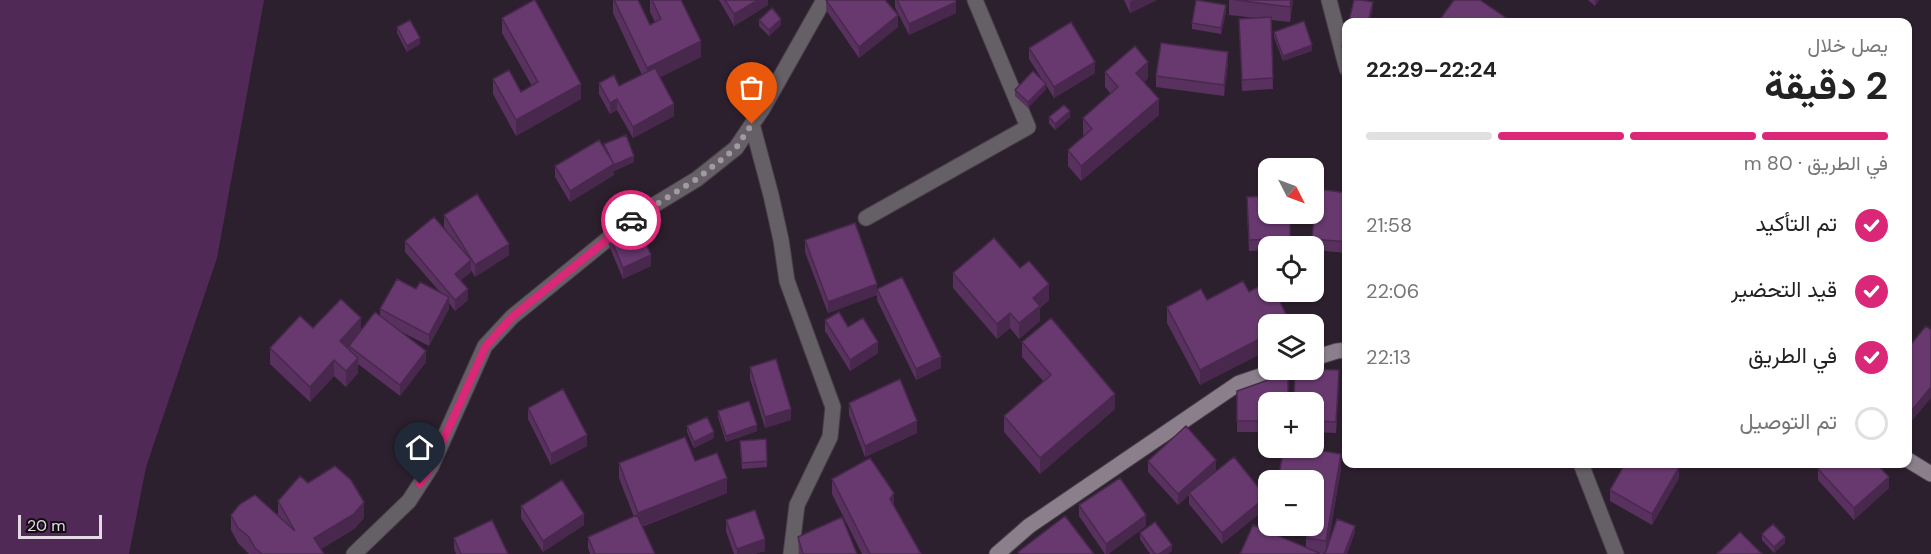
<!DOCTYPE html>
<html lang="ar">
<meta charset="utf-8">
<style>
body{margin:0;font-family:"DM Sans",Vazirmatn,sans-serif;background:#f2f2f2;color:#222;direction:rtl;height:100vh;display:flex;flex-direction:column;font-size:22px;white-space:nowrap}
*{box-sizing:border-box;margin:0}
p{font-size:20px;color:#767676}
.icon{flex:none;width:33px;height:33px;fill:none;stroke:currentColor;stroke-width:2;stroke-linecap:round;stroke-linejoin:round}
.map{position:relative;flex:1;overflow:hidden;direction:ltr}
.panel{position:absolute;left:1342px;top:18px;width:570px;height:450px;display:flex;flex-direction:column;background:#fff;border-radius:12px;box-shadow:0 2px 4px #0004;direction:rtl}
.panel>*{flex:none}
.needle{width:39px;rotate:132deg}
.buttons{position:absolute;left:1258px;top:158px;display:grid;gap:12px}
.buttons a{display:grid;place-items:center;width:66px;height:66px;border-radius:12px;background:#fff;box-shadow:0 2px 4px #0004;font-size:30px}
.scale{position:absolute;left:18px;bottom:15px;width:84px;box-sizing:border-box;padding-left:6px;border:3px solid #e3dae4;border-top:0;font-size:16px;line-height:21px;white-space:nowrap;color:#e3dae4;-webkit-text-stroke:4px #110c12;paint-order:stroke}
.pin{position:absolute;display:grid;place-items:center;width:51px;height:51px;color:#fff;margin:-62px -26px;border-radius:50% 50% 50% 0;rotate:-45deg;box-shadow:0 0 6px #0007}
.pin .icon{rotate:45deg}
.courier{position:absolute;display:grid;place-items:center;width:60px;height:60px;margin:-30px;border:4px solid #db2777;border-radius:50%;background:#fff;color:#222;box-shadow:0 2px 8px #0007}
.overview em{font-style:normal;font-weight:700}
.overview div{display:flex;flex-direction:column-reverse}
.overview{display:flex;align-items:center;justify-content:space-between;height:102px;padding:0 24px}
h1{font-size:39px;font-weight:700;line-height:45px}
.bar{display:grid;grid-template-columns:repeat(4,1fr);gap:9px 6px;align-content:center;height:72px;padding:0 24px}
.bar i{height:8px;border-radius:4px;background:#e0e0e0}
.bar .active{background:#db2777}
.bar p{grid-column:span 4}
ol{padding:0 24px;list-style:none}
li{display:flex;align-items:center;gap:18px;height:66px}
li p{margin-inline-start:auto}
li .icon{padding:6px;border-radius:50%;background:#db2777;color:#fff;stroke-width:4}
li:last-child{color:#767676}
li i{width:33px;height:33px;border:3px solid #e0e0e0;border-radius:50%}
.map>svg:first-child{display:block}
.green{fill:#512957}
.lines{fill:none;stroke-linecap:round;stroke-linejoin:round}
.street-casing{stroke:#4a3e4b;stroke-width:17}
.secondary-casing{stroke:#4a3e4b;stroke-width:17}
.street{stroke:#655f66;stroke-width:15}
.secondary{stroke:#8a7f8b;stroke-width:15}
.wall{fill:#59315f}
.shaded-wall{fill:#49284e}
.building{fill:#68396f;stroke:#49284e;stroke-width:1.5}
.done{stroke:#a399a4;stroke-width:6;stroke-dasharray:0 10.8}
.route{stroke:#db2777;stroke-width:8}
</style>
<div class="map">
<svg width="1931" height="554" viewBox="0 0 1931 554">
<rect width="100%" height="100%" fill="#2d202e"/>
<path class="green" d="M0 0H264L217 258 146 467 129 554H0Z"/>
<g class="lines">
<defs>
<path id="street" d="M1329 0 1347 69
M752 124 771 195 781 240 787 281 833 407 830 437 797 505 791 554
M866 218 1028 127 975 0
M1581 464 1616 554
M354 554 409 501 431 467 485 346 512 317 636 216 697 179 736 148 763 108 824 0"/>
<path id="secondary" d="M1314 358 1337 351 1347 350
M1908 460 1931 474
M997 554 1029 526 1239 383 1281 369"/>
</defs>
<use href="#street" class="street-casing"/>
<use href="#secondary" class="secondary-casing"/>
<use href="#street" class="street"/>
<use href="#secondary" class="secondary"/>
</g>
<path class="wall" d="M613 0H638L650 25 655 22 650 12V0H681L701 57 660 77 674 116 633 138 617 110 610 114 599 94V83L619 86 642 75 613 13Z
M719 0H768V5L734 26Z
M826 0H885L898 27 859 58 826 10Z
M895 0H955L956 13 909 35 895 7Z
M1124 0H1157L1130 13Z
M1229 0H1293L1290 22 1271 20 1273 89 1242 91 1239 19 1256 18 1229 15Z
M1588 0H1599L1595 6Z
M1226 11 1221 34 1192 29V23Z
M502 18 581 99 516 136 493 94V79L521 92 532 86 502 33Z
M759 20 781 25 769 36 759 26Z
M397 27 420 44 407 52 397 33Z
M1274 32 1312 51 1283 61 1274 37Z
M1347 45V102L1342 85V74L1347 73 1342 58V46Z
M1029 48 1095 73 1054 98 1046 85V89L1028 108 1015 96V90L1043 81 1029 59Z
M1228 63 1224 96 1156 87V76Z
M1105 72 1148 78 1144 82 1159 115 1081 181 1068 166V150L1084 136 1083 134V118L1111 94 1105 87Z
M1049 117H1070L1055 130 1049 123Z
M604 144 634 162 614 171V175L570 202 555 177V166L604 148Z
M1347 193V253L1314 250V246H1312V239Z
M1247 208 1290 213V246H1269V250L1249 251Z
M444 215 509 255 475 277 471 270V272L461 280 468 300 455 311 449 303V309L429 346 398 330 426 362 400 396 358 364V373L346 387 334 376 310 402 270 364V348L313 328 361 330 380 316V309L416 289 440 292 405 252V241L448 233 444 227Z
M608 232 651 266 623 279 608 243Z
M805 240 877 289 941 368 916 380 877 300V295L828 313 805 252Z
M1020 268 1049 300 1040 308V321L1019 339 1010 328 997 339 953 288V273Z
M1249 292 1290 324 1200 385 1167 323V307Z
M825 320 848 327 878 353 850 371 825 331Z
M1926 326 1911 422 1908 420V348Z
M1022 342 1115 409 1040 474 1004 432V416L1044 382 1022 357Z
M750 367 791 420 765 428 750 379Z
M1339 382 1336 433 1314 432V402Z
M1237 391 1269 402V432H1237Z
M849 403 917 433 865 457 849 415Z
M528 408 587 446 551 465 528 419Z
M718 411 757 431 726 442 718 417Z
M687 426 714 438 694 448 687 432Z
M766 439 767 467 742 469 740 447Z
M695 461 727 493 642 527 655 554H590L588 548V537L634 517 619 478V463Z
M1148 461 1216 471 1266 508 1222 544 1189 504V495L1178 505 1148 472Z
M1341 469 1328 545 1355 532 1347 554H1240L1306 548V538Z
M1818 469 1889 488 1854 520 1818 480Z
M1679 478 1652 525 1610 501V490Z
M832 479 894 506 921 554H862L832 494Z
M308 483 364 518 354 529 321 549 324 554H249L238 543 231 530V515H278V501Z
M1079 505 1146 526 1108 554H1105L1079 516Z
M521 506 584 525 543 552 521 518Z
M726 520 765 551 755 554H734L726 531Z
M1140 533 1172 551 1167 554H1150L1140 539Z
M1762 534 1785 543 1774 553 1762 540Z
M798 537 857 554H799Z
M454 538 508 554H456L454 549Z"/>
<path class="shaded-wall" d="M758 0H768V5L734 26V14Z
M1133 0H1157L1130 13V2Z
M1291 0H1293L1290 22V7Z
M1595 0H1599L1595 6Z
M956 2V13L909 35V24Z
M1373 2V8L1370 22H1368Z
M1226 5V11L1221 34V28Z
M898 15V27L859 58V47Z
M781 19V25L769 36V30Z
M420 38V44L407 52V46Z
M701 41V57L647 84V68Z
M1312 45V51L1283 61V56Z
M1228 52V63L1224 96V85Z
M1095 62V73L1054 98V87Z
M1148 62V78L1136 88V73Z
M581 84V99L516 136V120Z
M1046 84V89L1028 108V102Z
M617 99V110L610 114V103Z
M1159 99V115L1081 181V166Z
M674 104V116L633 138V127Z
M1070 111V117L1055 130V124Z
M634 156V162L614 171V175L570 202V191L614 164Z
M509 244V255L475 277V265Z
M651 255V266L623 279V268Z
M471 260V272L455 285V274Z
M877 284V295L828 313V302Z
M1049 284V300L1040 308V321L1019 339V323L1033 298Z
M468 289V300L455 311V300Z
M449 297V309L429 346V335Z
M1010 313V328L997 339V324Z
M361 318V333L340 356V341Z
M1269 334V350L1200 385V370Z
M878 342V353L850 371V360Z
M426 351V362L400 396V385Z
M941 357V368L916 380V369Z
M358 358V373L346 387V371Z
M334 360V376L310 402V387Z
M1931 387V398L1911 422V411Z
M1115 394V409L1040 474V458Z
M791 409V420L765 428V417Z
M917 421V433L865 457V446Z
M757 425V431L726 442V436Z
M714 432V438L694 448V442Z
M587 435V446L551 465V454Z
M1341 454V469L1326 554V541Z
M1216 460V471L1189 493V495L1178 505V494Z
M1679 467V478L1652 525V514Z
M1889 477V488L1854 520V508Z
M727 478V493L638 528V513Z
M894 493V509L890 499Z
M1266 497V508L1222 544V533Z
M364 502V518L354 529 314 553V538Z
M584 514V525L543 552V541Z
M1146 515V526L1108 554H1106V544Z
M1355 526V532L1347 554H1344Z
M1785 537V543L1774 553V547Z
M765 539V551L755 554H737V549Z
M1172 545V551L1167 554H1159Z"/>
<path class="building" d="M534 0H535L581 84 516 120 493 79 509 70 521 92 538 82 502 18Z
M614 0H638L650 25 661 19 652 0H681L701 41 647 68Z
M725 0H758L734 14Z
M826 0H885L898 15 859 47Z
M897 0H955L956 2 909 24Z
M1196 0 1226 5 1221 28 1192 23Z
M1235 0H1291L1290 7Z
M1354 0H1361L1373 2 1368 22H1356L1349 21Z
M1454 0H1480L1512 22H1438Z
M772 8 781 19 769 30 759 20Z
M1271 17 1273 78 1242 80 1239 19Z
M410 20 420 38 407 46 397 27Z
M1304 21 1312 45 1283 56 1274 32Z
M1071 22 1095 62 1054 87 1029 48Z
M1161 43 1228 52 1224 85 1156 76Z
M1347 45V62L1342 46Z
M1135 46 1148 62 1136 73 1159 99 1081 166 1068 150 1092 129 1083 118 1118 87 1105 72Z
M655 68 674 104 633 127 617 99 610 103 599 83 614 75 619 86Z
M1033 71 1046 84 1028 102 1015 90Z
M1347 73V91L1342 74Z
M1064 105 1070 111 1055 124 1049 117Z
M626 135 634 156 614 165 604 144Z
M599 140 614 164 570 191 555 166Z
M1317 189 1347 193V242L1312 239Z
M477 194 509 244 475 265 444 215Z
M1269 196V213H1290V238L1249 240 1247 197Z
M434 217 471 260 455 274 468 289 455 300 405 241Z
M636 220 651 255 623 268 608 232Z
M855 223 877 284 828 302 805 240Z
M994 238 1020 268 1029 261 1049 284 1033 298 1040 306 1019 323 1010 313 997 324 953 273Z
M902 277 941 357 916 369 877 289Z
M397 279 416 289 420 282 449 297 429 335 380 309Z
M1243 281 1249 292 1269 281V291H1275L1290 323 1269 324V334L1200 370 1167 307 1201 289 1207 300Z
M341 299 361 318 340 341 358 358 346 371 334 360 310 387 270 348 300 316 313 328Z
M375 312 426 351 400 385 349 346Z
M839 312 848 327 863 318 878 342 850 360 825 320Z
M1051 318 1115 394 1040 458 1004 416 1051 375 1022 342Z
M1926 326 1931 330V387L1911 411 1908 409V348Z
M776 359 791 409 765 417 750 367Z
M1295 369 1339 370 1336 422 1314 421V402H1294Z
M1288 373V402H1269V421H1237V391Z
M900 379 917 421 865 446 849 403Z
M563 389 587 435 551 454 528 408Z
M749 401 757 425 726 436 718 411Z
M707 417 714 432 694 442 687 426Z
M1186 426 1216 460 1178 494 1148 461Z
M685 437 695 461 717 453 727 478 638 513 619 463Z
M766 439 767 461 742 463 740 441Z
M1284 447H1297L1341 454 1326 541 1306 538 1308 525H1314V480H1278Z
M1234 457 1266 497 1222 533 1189 493Z
M870 458 894 493 890 499 921 554H870L832 479Z
M1625 464H1673L1679 467 1652 514 1610 490Z
M1824 464H1877L1889 477 1854 508 1818 469Z
M335 466 351 480 364 502 354 514 314 538 324 554H262L255 548 248 536 238 528 231 515 240 504 255 495 295 531 278 501 300 476 308 483Z
M1120 478 1146 515 1106 544 1079 505Z
M562 480 584 514 543 541 521 506Z
M755 510 765 539 737 549 726 520Z
M637 515 655 554H595L588 537Z
M1065 516 1094 554H1019L1018 552Z
M842 517 857 554H803L798 537Z
M1337 519 1355 526 1344 554H1326L1324 553 1326 551Z
M492 520 508 554H461L454 538Z
M1155 522 1172 545 1159 554H1155L1140 533Z
M1773 524 1785 537 1774 547 1762 534Z
M1253 525 1319 553V554H1240Z
M1740 532 1762 554H1717Z"/>
<g class="lines">
<path class="done" d="M631 220 697 179 736 148 752 124"/>
<path class="route" d="M420 484 431 467 486 346 512 317 631 220"/>
</g>
</svg>
<div class="buttons">
<a><svg class="needle" viewBox="-14 -14 28 28"><path d="M0-13l5 13h-10z" fill="#e53935"/><path d="M0 13l5-13h-10z" fill="#767676"/></svg></a>
<a><svg class="icon" aria-label="locate" viewBox="0 0 24 24"><circle cx="12" cy="12" r="6"/><path d="M12 2v4M12 18v4M2 12h4M18 12h4"/></svg></a>
<a><svg class="icon" aria-label="layers" viewBox="0 0 24 24"><path d="M12 4l9 5-9 5-9-5zM3 14l9 5 9-5"/></svg></a>
<a>+</a>
<a>−</a>
</div>
<div class="scale">20 m</div>
<div class="pin" style="left:752px;top:124px;background:#ea580c"><svg class="icon" aria-label="bag" viewBox="0 0 24 24"><path d="M5 8h14l-1 12H6zM9 8a3 3 0 0 1 6 0"/></svg></div>
<div class="pin" style="left:420px;top:484px;background:#1f2937"><svg class="icon" aria-label="home" viewBox="0 0 24 24"><path d="M3 11l9-7 9 7M6 9v11h12V9"/></svg></div>
<div class="courier" style="left:631px;top:220px"><svg class="icon" aria-label="car" viewBox="0 0 24 24"><path d="M5 17H2v-5l4-1 3-4h7l3 4 3 1v5h-3M9 17h6M6 11h13"/><circle cx="7" cy="17" r="2"/><circle cx="17" cy="17" r="2"/></svg></div>
<section class="panel">
<div class="overview"><div><h1>2 دقيقة</h1><p>يصل خلال</p></div><em>22:24–22:29</em></div>
<div class="bar"><i class="active"></i><i class="active"></i><i class="active"></i><i></i><p>في الطريق · 80 m</p></div>
<ol>
<li><svg class="icon" aria-label="check" viewBox="0 0 24 24"><path d="M5 12l5 5 9-10"/></svg>تم التأكيد<p>21:58</p></li>
<li><svg class="icon" aria-label="check" viewBox="0 0 24 24"><path d="M5 12l5 5 9-10"/></svg>قيد التحضير<p>22:06</p></li>
<li><svg class="icon" aria-label="check" viewBox="0 0 24 24"><path d="M5 12l5 5 9-10"/></svg>في الطريق<p>22:13</p></li>
<li><i></i>تم التوصيل</li>
</ol>
</section>
</div>
